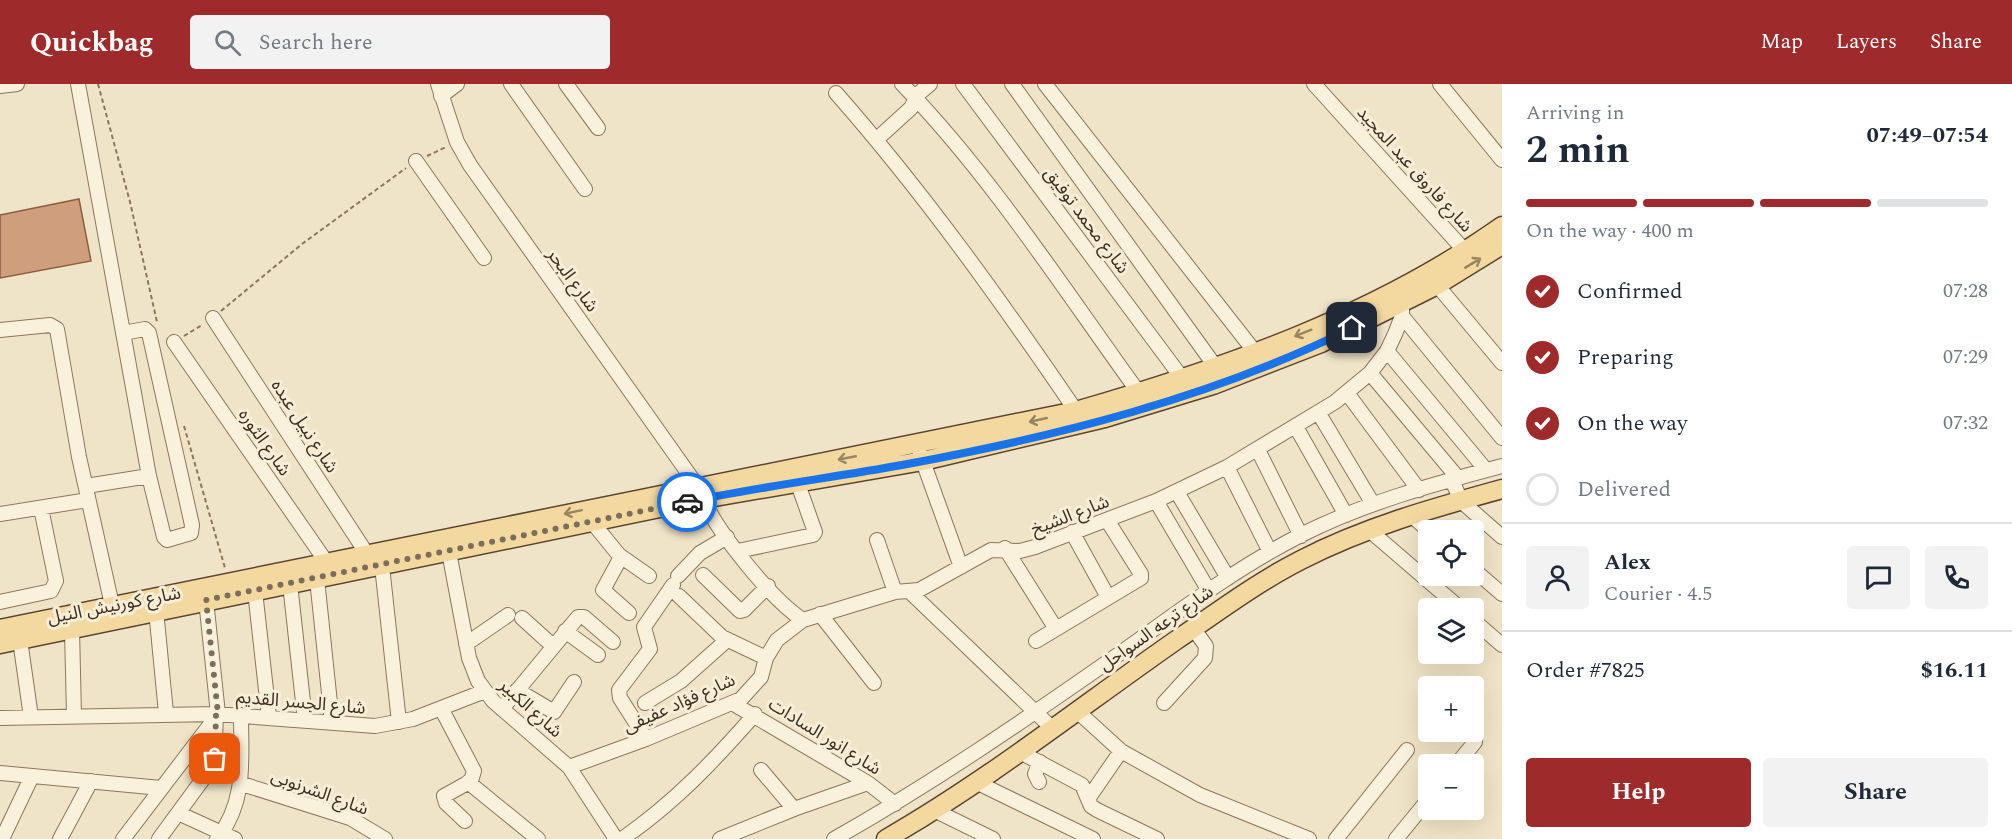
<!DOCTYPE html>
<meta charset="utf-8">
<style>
body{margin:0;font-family:Spectral,"Noto Sans Arabic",serif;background:#f2f2f3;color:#1f2937;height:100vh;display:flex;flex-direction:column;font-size:22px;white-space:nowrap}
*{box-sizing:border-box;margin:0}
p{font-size:20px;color:#747a83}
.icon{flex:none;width:33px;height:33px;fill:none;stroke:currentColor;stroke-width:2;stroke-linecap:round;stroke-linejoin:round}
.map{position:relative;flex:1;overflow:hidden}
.details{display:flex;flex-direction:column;background:#fff;width:510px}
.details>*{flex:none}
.controls{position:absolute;left:1418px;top:436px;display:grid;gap:12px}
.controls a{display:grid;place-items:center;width:66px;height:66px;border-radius:6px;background:#fff;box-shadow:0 6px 24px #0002;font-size:30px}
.pin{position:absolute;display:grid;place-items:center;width:51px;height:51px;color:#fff;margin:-26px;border-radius:12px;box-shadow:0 3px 9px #0006}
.courier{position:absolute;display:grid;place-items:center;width:60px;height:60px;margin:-30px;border:4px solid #1a73e8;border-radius:50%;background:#fff;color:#222;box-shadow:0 2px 8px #0007}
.overview em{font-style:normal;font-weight:700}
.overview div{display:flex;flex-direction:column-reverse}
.overview{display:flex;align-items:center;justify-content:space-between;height:102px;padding:0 24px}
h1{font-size:39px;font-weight:700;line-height:45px}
.bar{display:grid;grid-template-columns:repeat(4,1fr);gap:9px 6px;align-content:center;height:72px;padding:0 24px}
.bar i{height:8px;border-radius:4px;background:#e0e1e3}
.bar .on{background:#9e2a2b}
.bar p{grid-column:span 4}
.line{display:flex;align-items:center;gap:15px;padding:0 24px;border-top:2px solid #e0e1e3}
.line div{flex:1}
.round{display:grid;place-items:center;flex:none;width:63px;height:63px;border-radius:6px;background:#f2f2f3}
ol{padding:0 24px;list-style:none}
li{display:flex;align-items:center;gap:18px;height:66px}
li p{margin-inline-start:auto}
li .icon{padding:6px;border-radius:50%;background:#9e2a2b;color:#fff;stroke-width:4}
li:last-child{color:#747a83}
li i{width:33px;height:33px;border:3px solid #e0e1e3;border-radius:50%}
.cta{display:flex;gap:12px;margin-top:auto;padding:12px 24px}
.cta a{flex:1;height:69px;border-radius:6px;background:#9e2a2b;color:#fff;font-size:24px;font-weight:700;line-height:69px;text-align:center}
.cta a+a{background:#f2f2f3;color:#1f2937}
header{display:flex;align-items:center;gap:36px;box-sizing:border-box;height:84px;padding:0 30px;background:#9e2a2b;color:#fff}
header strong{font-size:28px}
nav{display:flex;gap:33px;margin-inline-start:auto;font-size:21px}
.search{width:420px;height:54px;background:#f2f2f3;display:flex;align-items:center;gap:15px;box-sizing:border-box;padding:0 21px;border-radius:6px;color:#747a83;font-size:22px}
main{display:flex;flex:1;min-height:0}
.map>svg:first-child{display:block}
.building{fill:#cf9f7d;stroke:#8d5f41;stroke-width:1.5}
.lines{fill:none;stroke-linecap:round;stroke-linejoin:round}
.minor-casing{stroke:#8d765c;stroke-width:16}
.major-casing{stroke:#5b4430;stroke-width:21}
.path{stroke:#8d765c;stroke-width:2;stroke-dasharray:4.5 3;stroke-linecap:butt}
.minor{stroke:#faf1dc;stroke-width:14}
.major{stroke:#f3d9a0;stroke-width:18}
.oneway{stroke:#988460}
.done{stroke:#7c6e5b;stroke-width:6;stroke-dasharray:0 10.8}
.route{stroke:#1a73e8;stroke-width:8}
.labels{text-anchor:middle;stroke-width:6;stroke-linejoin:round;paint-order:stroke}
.street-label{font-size:18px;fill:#3d2e20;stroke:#f7eed8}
</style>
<header>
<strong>Quickbag</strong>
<div class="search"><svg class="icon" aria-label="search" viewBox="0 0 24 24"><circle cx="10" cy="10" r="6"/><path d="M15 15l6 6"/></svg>Search here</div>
<nav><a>Map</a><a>Layers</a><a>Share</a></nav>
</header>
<main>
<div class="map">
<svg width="1502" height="755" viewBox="0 0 1502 755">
<rect width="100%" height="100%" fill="#f0e4c8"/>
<path class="building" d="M79 115 91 177 0 194V131Z"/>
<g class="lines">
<defs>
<path id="minor" d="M78 0 149 392 164 453 167 456 191 449 192 441 149 249 145 245 123 249
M438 0 457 58 470 81 698 403
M511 0 585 105
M566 0 598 44
M902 0C992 93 1063 204 1139 309
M963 0 1182 294
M1012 0 1215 282
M1045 0 1255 268
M1314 0 1465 167
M1440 0 1502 76
M0 2 17 0
M836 9C924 109 1001 217 1076 327
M441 12 457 0
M877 55 911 24 918 10 930 0
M416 77 484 174
M1437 201 1502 279
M1402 232 1502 354
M213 234 367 470
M0 246 50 241 57 245 79 373 112 521
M174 258 327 479
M1387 267 1486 386
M1370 289 1458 394
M1347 309 1419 406
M1318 328 1373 420
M1296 343 1346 431
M1258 366 1301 452
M920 369 961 483
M1227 383 1270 468
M1452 396 1461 417 1502 453
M86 402 149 392
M1177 408 1228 494
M703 415C718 449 772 516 803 536L895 508 919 506 991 466 1020 467 1035 463 1156 417 1227 383 1335 318 1370 289 1387 267 1395 250 1402 232V219
M1156 417 1209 507
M0 430 88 416
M1411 431 1429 447
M592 438 619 471 649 492
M1369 446 1461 525
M1072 448 1108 513
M877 456 895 508
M1005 464 1056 545
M738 467 813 451 815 448 798 400
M449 468 469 574 478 597 493 617 569 683 616 755
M621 473 603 506 629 529
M382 482 399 638
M1473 485 1502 510
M703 491 740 527 744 526 768 502
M678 492 700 469 727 453
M317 495 332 638
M290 500 305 636
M255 507 269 633
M909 507 1052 644
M679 512 722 553 766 574
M206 516 218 630
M0 518 51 507 56 497 41 424
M156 526 166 629
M820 530 874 599
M522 534 553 562
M1473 536 1502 561
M72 545 74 632
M565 547 598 571
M20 556 31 633
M1036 557 1141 494V490L1107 436
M466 560 508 531
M517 606 554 628 574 598
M645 619 681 597 727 556
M732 619 868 699 895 720
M1164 619 1205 574 1206 562 1193 544
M441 624 474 687 471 697 444 712 446 719 465 737
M502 625 578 533H584L613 558
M1076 626 1121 667 1200 711 1309 755
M0 634 216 630 375 642 413 635 485 607
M646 655 620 614 619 606 650 565 644 543 673 501
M1020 668 1082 701 1091 722 1097 726 1157 755
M1456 681 1475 658
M569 683 646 655 741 615 761 593 766 574 777 556 803 536
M761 686 794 725
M0 689 161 704
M468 698 538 755
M1039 698 1035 690 1040 678
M978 699 1093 755
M242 700 350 734 385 755
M1088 715 1121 667
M936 727 993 755
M178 729 235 755
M2 755 32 692
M60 755 91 697
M123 755 216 633
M159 755 214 680 216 631
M217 755C247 717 241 676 241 631
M622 755C674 719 714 677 755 630
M720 755 794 725 868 699
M834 755C933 699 1026 635 1119 570 1178 528 1236 484 1301 451 1364 419 1434 400 1502 382
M1336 755 1407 666
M1396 755 1428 716"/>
<path id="major" d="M0 545 1076 327C1225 284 1375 232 1502 142
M0 560 703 415 923 377 1105 334 1213 301 1321 259 1437 201 1502 161
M886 755C987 697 1079 624 1175 557 1216 529 1256 499 1301 476 1365 443 1433 424 1502 405"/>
</defs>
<use href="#minor" class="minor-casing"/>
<use href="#major" class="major-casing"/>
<path class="path" d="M98 0 130 118 157 238
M427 72 446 63
M221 227 302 160 406 84
M184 252 202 241
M184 342 225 484"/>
<use href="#minor" class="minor"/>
<use href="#major" class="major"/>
</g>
<defs><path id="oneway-shaft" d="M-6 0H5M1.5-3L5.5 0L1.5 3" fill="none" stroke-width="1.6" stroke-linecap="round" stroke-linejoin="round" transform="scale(1.5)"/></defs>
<g class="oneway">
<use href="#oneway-shaft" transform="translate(1473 179) rotate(-31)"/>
<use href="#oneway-shaft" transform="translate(1303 249) rotate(158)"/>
<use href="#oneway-shaft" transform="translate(1038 336) rotate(167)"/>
<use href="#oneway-shaft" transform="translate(847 374) rotate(169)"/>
<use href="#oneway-shaft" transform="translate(573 428) rotate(168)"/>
</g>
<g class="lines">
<path class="done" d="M215 675 216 630H218L206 516 687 418"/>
<path class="route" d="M687 418C758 403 830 394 902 381 1054 353 1212 314 1352 244"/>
</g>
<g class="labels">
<g class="street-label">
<text transform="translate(1415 85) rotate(48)" y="6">شارع فاروق عبد المجيد</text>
<text transform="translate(1087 136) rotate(53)" y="6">شارع محمد توفيق</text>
<text transform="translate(573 196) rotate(54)" y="6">شارع البحر</text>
<text transform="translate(305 342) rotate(57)" y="6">شارع نبيل عبده</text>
<text transform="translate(265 358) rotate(55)" y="6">شارع الثوره</text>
<text transform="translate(1070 431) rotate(-21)" y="6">شارع الشيخ</text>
<text transform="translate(114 521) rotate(-11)" y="6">شارع كورنيش النيل</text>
<text transform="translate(1156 544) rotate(-35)" y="6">شارع ترعه السواحل</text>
<text transform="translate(301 618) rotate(5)" y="6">شارع الجسر القديم</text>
<text transform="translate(679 619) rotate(-24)" y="6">شارع فؤاد عفيفى</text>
<text transform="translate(531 624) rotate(42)" y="6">شارع الكبير</text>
<text transform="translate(825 652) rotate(32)" y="6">شارع انور السادات</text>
<text transform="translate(320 708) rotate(20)" y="6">شارع الشرنوبى</text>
</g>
</g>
</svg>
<div class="controls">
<a><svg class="icon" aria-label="locate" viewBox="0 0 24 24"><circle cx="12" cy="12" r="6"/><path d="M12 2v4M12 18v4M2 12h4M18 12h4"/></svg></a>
<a><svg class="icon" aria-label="layers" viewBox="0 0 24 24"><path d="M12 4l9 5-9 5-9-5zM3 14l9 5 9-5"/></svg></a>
<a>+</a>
<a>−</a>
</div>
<div class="pin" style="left:215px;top:675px;background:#ea580c"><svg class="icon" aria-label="bag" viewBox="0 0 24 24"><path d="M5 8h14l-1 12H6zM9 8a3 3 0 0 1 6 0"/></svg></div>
<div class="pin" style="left:1352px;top:244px;background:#1f2937"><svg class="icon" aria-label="home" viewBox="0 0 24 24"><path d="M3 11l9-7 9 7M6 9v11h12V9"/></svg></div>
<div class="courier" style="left:687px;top:418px"><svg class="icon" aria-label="car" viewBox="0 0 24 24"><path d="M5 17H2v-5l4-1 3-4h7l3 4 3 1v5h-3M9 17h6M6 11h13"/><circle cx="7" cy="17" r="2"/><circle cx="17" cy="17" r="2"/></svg></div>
</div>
<section class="details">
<div class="overview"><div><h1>2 min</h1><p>Arriving in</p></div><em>07:49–07:54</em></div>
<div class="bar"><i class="on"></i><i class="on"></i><i class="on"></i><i></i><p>On the way · 400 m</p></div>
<ol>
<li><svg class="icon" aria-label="check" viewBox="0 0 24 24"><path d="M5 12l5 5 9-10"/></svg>Confirmed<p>07:28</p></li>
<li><svg class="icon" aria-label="check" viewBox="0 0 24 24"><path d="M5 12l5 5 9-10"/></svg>Preparing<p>07:29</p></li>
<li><svg class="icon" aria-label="check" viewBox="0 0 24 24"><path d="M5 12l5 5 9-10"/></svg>On the way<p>07:32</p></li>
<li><i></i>Delivered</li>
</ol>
<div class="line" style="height:108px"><a class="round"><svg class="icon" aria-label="person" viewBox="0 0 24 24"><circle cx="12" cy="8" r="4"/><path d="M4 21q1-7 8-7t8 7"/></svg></a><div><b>Alex</b><p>Courier · 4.5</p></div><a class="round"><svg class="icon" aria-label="chat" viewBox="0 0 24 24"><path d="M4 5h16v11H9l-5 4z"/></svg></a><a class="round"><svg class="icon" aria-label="phone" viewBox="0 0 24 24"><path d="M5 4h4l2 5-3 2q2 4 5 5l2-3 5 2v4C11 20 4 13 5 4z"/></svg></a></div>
<div class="line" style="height:78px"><div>Order #7825</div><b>$16.11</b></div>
<div class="cta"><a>Help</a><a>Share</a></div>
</section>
</main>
